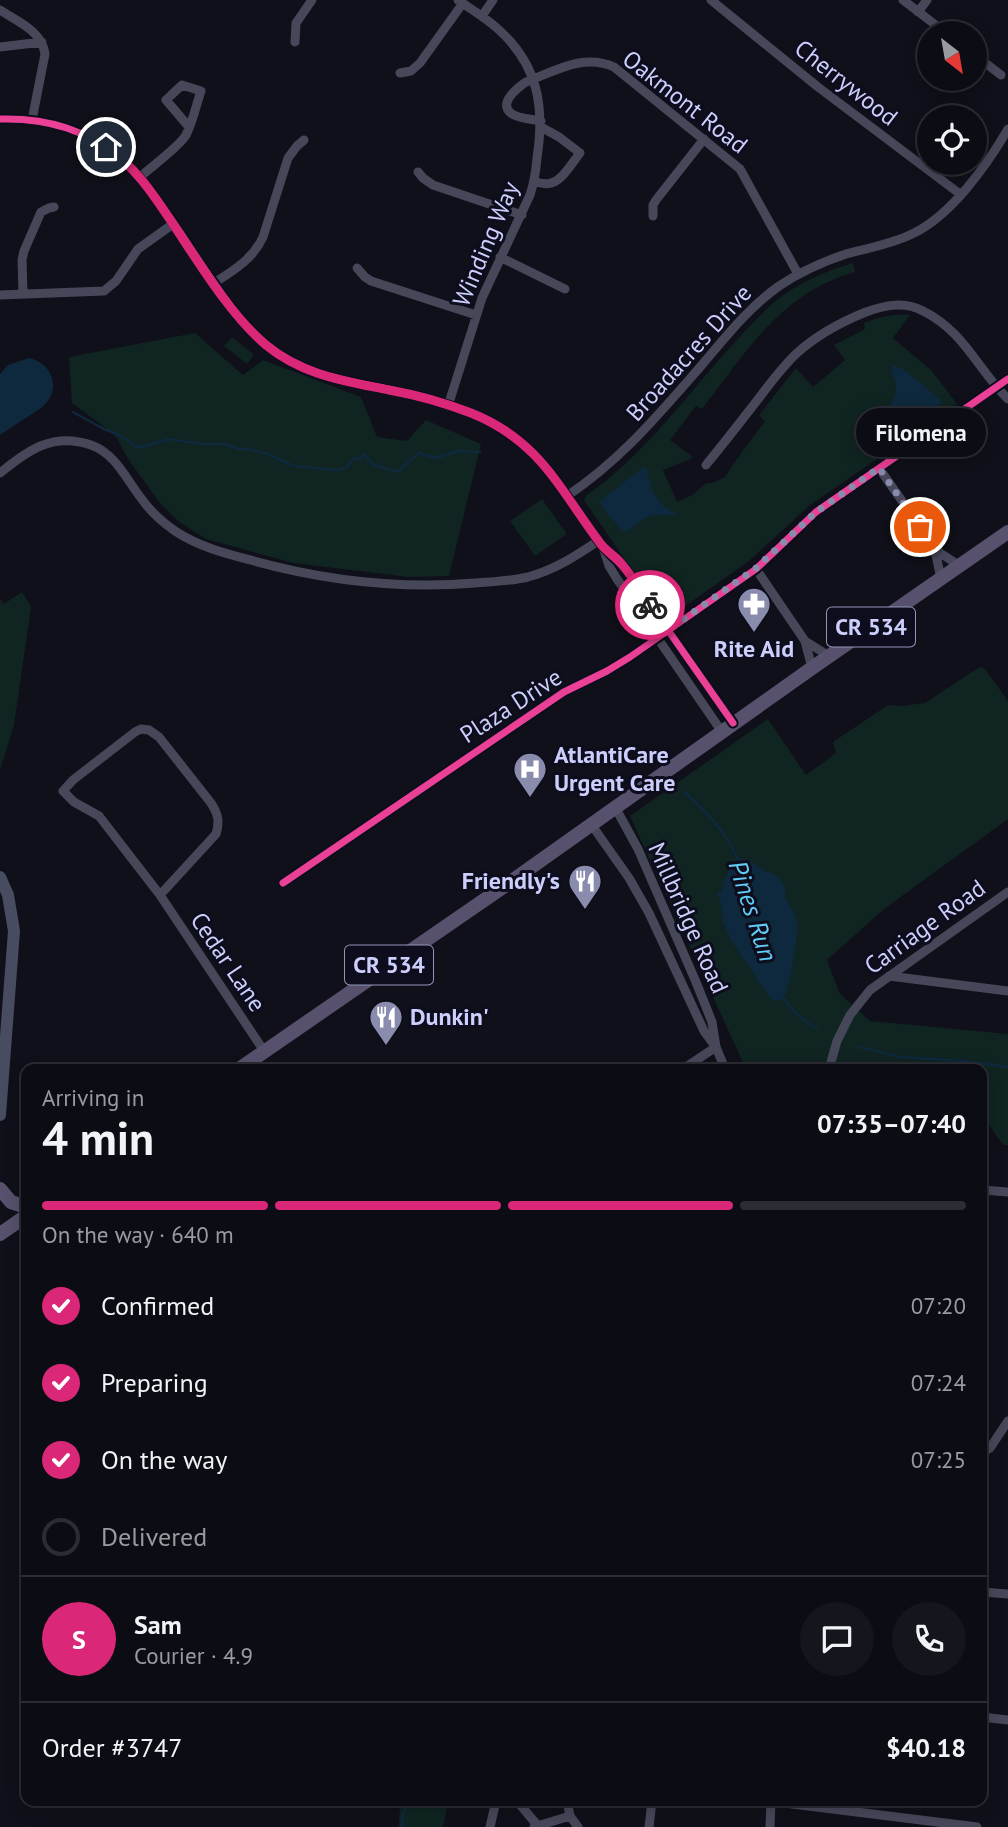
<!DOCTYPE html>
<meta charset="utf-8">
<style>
body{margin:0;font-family:"PT Sans",sans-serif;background:#15151d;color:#f1f3f6;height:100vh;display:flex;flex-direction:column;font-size:26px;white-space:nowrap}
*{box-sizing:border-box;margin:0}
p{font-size:23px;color:#9a9ba0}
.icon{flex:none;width:38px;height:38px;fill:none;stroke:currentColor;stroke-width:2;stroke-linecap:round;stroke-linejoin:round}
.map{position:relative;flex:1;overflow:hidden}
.drawer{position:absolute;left:21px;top:1064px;width:966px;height:742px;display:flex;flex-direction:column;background:#0c0c14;border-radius:14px;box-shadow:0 4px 18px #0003,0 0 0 2px #2c2c34}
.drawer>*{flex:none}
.needle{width:46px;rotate:149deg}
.controls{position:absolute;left:917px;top:21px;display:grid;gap:14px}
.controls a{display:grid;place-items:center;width:70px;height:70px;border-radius:50%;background:#0c0c14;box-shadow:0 4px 18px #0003,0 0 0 2px #2c2c34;font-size:35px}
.pin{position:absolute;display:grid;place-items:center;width:60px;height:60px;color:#fff;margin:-30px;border:4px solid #fff;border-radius:50%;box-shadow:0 2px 7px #0007}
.courier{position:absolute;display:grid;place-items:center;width:70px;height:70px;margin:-35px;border:5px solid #db2777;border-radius:50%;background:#fff;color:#222;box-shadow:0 2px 9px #0007}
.bubble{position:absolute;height:49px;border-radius:24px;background:#0c0c14;box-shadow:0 4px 18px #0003,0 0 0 2px #2c2c34;font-size:23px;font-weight:700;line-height:49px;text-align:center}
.summary em{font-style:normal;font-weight:700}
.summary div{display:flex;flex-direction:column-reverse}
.summary{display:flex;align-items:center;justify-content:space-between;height:119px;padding:0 21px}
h1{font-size:46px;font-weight:700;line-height:52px}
.bar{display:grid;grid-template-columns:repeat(4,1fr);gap:10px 7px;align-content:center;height:84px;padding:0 21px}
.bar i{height:9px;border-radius:5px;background:#2c2c34}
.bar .current{background:#db2777}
.bar p{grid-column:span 4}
.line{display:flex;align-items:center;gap:18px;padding:0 21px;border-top:2px solid #2c2c34}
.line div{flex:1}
.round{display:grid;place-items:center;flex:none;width:74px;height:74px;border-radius:37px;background:#15151d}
ol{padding:0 21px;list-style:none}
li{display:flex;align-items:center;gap:21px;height:77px}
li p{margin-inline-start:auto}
li .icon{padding:7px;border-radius:50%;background:#db2777;color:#fff;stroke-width:4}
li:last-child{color:#9a9ba0}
li i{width:38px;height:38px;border:4px solid #2c2c34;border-radius:50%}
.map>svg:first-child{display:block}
.green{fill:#102421}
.water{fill:#0e293d}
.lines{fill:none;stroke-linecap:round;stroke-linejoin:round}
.stream{stroke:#0e293d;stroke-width:2.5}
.minor{stroke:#46485a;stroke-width:9}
.secondary{stroke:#484c61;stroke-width:12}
.primary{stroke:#57516d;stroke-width:14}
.cycleway-casing{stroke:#0d0d1d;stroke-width:11}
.cycleway{stroke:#ea4096;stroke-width:7}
.done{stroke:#8a8cad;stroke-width:7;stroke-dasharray:0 12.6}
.route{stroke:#db2777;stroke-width:9}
.labels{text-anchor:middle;stroke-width:6;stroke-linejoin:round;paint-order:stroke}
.shield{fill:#0d0d1d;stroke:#9395b9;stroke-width:2}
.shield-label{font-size:23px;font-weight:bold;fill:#cccffc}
.street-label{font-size:24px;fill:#cccffc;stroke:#0d0d1d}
.poi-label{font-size:24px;font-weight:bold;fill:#cccffc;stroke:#0d0d1d;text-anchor:start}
.water-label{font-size:26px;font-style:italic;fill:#60ccf6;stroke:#0d0d1d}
</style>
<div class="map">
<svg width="1008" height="1827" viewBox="0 0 1008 1827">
<rect width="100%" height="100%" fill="#10101a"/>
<path class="green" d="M853 263 855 272C782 292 746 352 702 409L696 406 670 440 692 456 691 459 663 470 677 502 694 494 706 483H712L725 477 734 463 765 421 759 415 796 368 813 387 845 360 834 345 865 329 864 323C879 317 893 313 910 315L893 338 932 371 957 404 810 505 749 561 674 614 666 613 654 602 584 500 587 495C646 454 687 394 735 342 751 325 766 307 785 294 805 280 829 270 853 263Z
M195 333 243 375 263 360 361 397 377 437 407 441 426 420 481 444 449 576 409 577 293 563 206 539 178 521 160 503 128 459 115 435 72 403 69 357Z
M232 337 254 355 247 364 224 346Z
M542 499 567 534 535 556 510 521Z
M22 592 31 607 14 725 0 770V598L4 604Z
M982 667 985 669 1008 701V819L884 909 827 960 840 994 870 1021 1008 1034V1145H1003L982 1115V1069H746L630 816 768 719 806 775 836 753 833 742 888 705 901 706 925 703 978 668Z
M400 1801H448L443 1827H399Z"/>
<path class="water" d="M29 358C54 364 62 391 41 408L0 435V374L8 365Z
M893 366H896L903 369 940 399 942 403 884 439 878 436C874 417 897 406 896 387 896 382 893 376 891 371Z
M644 467 647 469C650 488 657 507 677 514 669 517 662 514 654 515 642 517 635 529 624 532L608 515 600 502 601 500Z
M744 858 756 864 766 872C775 871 781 879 785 887 787 890 785 894 785 897 787 904 795 911 797 921 799 932 790 989 784 996 781 1000 780 1000 775 1001L770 998 730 939 723 922 721 903 717 893 722 890C725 875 730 864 744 858Z"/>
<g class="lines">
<path class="stream" d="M73 412 102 428 123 437 137 448 169 439 201 444H226L238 449H248L268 454 294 466 337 470 347 467 354 458 361 459 364 454 374 465 397 472 419 453 436 458 458 451 480 452
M685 793C708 812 728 836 740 863
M782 996C791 1011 802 1019 817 1029
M860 1047 900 1057 963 1061 1008 1067
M402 1827V1820L408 1801"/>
<path class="minor" d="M711 0 818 87 960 194
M903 0 946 33
M0 10C18 22 42 31 45 54L32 120
M918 12 927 0
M482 16 493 0
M295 42 296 23 312 0
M0 47 42 42
M975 55 1001 75
M400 73 411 71 420 63 463 3
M0 119C120 116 154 197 214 283 230 306 246 329 269 347 307 377 346 380 392 390 424 397 459 406 488 421 546 451 563 495 601 544 608 553 618 561 626 570L733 723
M541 121C533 119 520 119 512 114 497 104 517 88 526 82 555 71 584 53 614 67L740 169 798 274
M418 172 423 178 433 185 522 215
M140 177C152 166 179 147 186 135 193 122 196 105 201 91L182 85 166 100 189 127
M534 181C558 192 567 169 580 153L559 137 541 127
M653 216V205L656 200 704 139
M500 257 565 289
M357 268 365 277 371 281 476 315
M214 283C233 271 253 259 263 237L288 158 297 146 304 140
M23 294 22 260 24 251 41 212 49 208 54 207
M0 295 104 291 116 281 138 249 173 224
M448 406 482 298 530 195C534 183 536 170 537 158 545 106 538 65 498 29 486 18 472 10 458 0
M706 465C724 443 742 420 759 398 771 382 783 366 797 353 817 335 841 322 866 312 885 305 905 301 923 311 964 331 978 370 1008 399
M879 468 937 551 960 566
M0 473C28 450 53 432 91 445 116 454 126 479 141 498 150 511 162 522 175 531 199 547 227 554 254 561 327 581 400 589 475 583 493 582 511 581 528 577 554 570 576 556 598 541
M567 496C622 459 658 415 701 366 725 338 748 308 779 286 800 272 822 262 846 254 868 248 892 244 912 234 951 216 987 165 1008 129
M603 547 609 566 617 579 722 732
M937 551 936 555 941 579
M756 569 805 641 829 656
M805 641 812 668
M141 729 149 730 159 737 211 803C218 814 220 821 216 834L160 895 99 816 74 802 63 791 73 780 135 732Z
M615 807 638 849 696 982 712 1022 716 1047 725 1069
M591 824 629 878 649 913 704 1031 715 1046
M283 883 564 692 607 671 630 657 756 569 816 512 1008 379
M160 895 264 1051
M889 976 1008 991
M683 1069 716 1047
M829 1069 837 1041 850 1015 870 990 1008 892
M982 1190 1008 1192
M982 1453 990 1448 1008 1421
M982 1592 1008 1594
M982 1717 1008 1720
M517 1801 538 1826
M567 1801 570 1816 578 1827
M768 1801 977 1827
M490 1827 496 1801
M534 1827 570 1816
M649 1827 652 1801
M770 1827 771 1801"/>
<path class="secondary" d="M0 877 8 895 14 931 0 1115"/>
<path class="primary" d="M239 1069 516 878 812 668 1008 532
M0 1189 11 1202 26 1207
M0 1234 26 1216"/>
<defs>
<path id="cycleway" d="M0 119C120 116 154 197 214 283 230 306 246 329 269 347 307 377 346 380 392 390 424 397 459 406 488 421 546 451 563 495 601 544 608 553 618 561 626 570L733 723
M283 883 564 692 607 671 630 657 756 569 816 512 1008 379"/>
</defs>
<use href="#cycleway" class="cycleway-casing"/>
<use href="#cycleway" class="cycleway"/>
</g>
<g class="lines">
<path class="done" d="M650 605 668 630 755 569 816 512 879 468 920 527"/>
<path class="route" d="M106 147C134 166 151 191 169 218 196 258 229 314 266 345 302 375 345 381 389 390 417 395 445 403 471 413 539 440 559 488 600 543 605 550 613 555 619 561 631 574 640 590 650 605"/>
</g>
<defs>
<symbol id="pharmacy-pin" viewBox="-11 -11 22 30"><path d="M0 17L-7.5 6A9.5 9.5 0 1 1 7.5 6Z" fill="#8a8cad" stroke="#0d0d1d"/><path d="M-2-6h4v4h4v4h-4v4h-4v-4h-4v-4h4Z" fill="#fff"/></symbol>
<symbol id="hospital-pin" viewBox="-11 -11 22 30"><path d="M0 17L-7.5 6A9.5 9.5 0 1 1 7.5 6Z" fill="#8a8cad" stroke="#0d0d1d"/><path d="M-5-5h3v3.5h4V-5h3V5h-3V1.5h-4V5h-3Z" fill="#fff"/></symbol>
<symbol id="restaurant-pin" viewBox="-11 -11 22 30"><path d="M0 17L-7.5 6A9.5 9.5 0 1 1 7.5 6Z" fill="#8a8cad" stroke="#0d0d1d"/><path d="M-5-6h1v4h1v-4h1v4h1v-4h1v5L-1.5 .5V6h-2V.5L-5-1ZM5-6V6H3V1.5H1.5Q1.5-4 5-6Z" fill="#fff"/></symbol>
</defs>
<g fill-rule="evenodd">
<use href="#pharmacy-pin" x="735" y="585" width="38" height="52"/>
<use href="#hospital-pin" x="511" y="750" width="38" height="52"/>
<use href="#restaurant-pin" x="566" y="862" width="38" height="52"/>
<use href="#restaurant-pin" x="367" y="998" width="38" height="52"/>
</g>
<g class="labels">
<g class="shield">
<rect x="827" y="607.5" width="88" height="39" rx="5"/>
<rect x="345" y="945.5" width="88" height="39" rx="5"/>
</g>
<g class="shield-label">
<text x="871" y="635">CR 534</text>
<text x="389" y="973">CR 534</text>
</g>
<g class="street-label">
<text transform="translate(846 83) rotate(38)" y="8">Cherrywood</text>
<text transform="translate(685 102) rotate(38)" y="8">Oakmont Road</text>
<text transform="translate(486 244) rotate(-67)" y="8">Winding Way</text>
<text transform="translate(689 353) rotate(-48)" y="8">Broadacres Drive</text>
<text transform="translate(511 706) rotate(-33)" y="8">Plaza Drive</text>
<text transform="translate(688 918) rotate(66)" y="8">Millbridge Road</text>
<text transform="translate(925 927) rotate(-36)" y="8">Carriage Road</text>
<text transform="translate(228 962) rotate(56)" y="8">Cedar Lane</text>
</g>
<g class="poi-label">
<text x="754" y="657" text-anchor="middle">Rite Aid</text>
<text x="554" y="763">AtlantiCare<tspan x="554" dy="28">Urgent Care</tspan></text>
<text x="560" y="889" text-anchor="end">Friendly's</text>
<text x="410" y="1025">Dunkin'</text>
</g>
<g class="water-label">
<text transform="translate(753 911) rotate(72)" y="9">Pines Run</text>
</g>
</g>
</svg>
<div class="controls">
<a><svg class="needle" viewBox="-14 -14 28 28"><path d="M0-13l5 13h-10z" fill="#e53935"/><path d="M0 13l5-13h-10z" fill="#9a9ba0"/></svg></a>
<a><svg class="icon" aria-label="locate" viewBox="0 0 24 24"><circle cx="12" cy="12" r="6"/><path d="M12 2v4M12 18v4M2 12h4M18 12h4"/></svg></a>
</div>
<div class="pin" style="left:920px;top:527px;background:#ea580c"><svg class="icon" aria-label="bag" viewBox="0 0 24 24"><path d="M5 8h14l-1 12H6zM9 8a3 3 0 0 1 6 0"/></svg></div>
<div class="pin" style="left:106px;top:147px;background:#1f2937"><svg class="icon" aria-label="home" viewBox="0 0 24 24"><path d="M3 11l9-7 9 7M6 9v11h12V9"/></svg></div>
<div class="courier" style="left:650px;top:605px"><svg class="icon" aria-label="bike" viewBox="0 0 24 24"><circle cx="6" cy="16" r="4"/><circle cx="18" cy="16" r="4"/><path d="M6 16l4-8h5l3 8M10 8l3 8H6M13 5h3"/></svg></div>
<div class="bubble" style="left:856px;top:408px;width:130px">Filomena</div>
<section class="drawer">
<div class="summary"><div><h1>4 min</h1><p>Arriving in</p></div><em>07:35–07:40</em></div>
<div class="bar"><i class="current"></i><i class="current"></i><i class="current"></i><i></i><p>On the way · 640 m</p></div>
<ol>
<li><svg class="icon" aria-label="check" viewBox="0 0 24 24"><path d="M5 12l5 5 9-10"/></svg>Confirmed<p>07:20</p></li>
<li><svg class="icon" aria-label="check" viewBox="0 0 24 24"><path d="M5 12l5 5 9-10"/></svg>Preparing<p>07:24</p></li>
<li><svg class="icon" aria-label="check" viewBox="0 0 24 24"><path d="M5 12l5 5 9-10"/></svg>On the way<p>07:25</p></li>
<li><i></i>Delivered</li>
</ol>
<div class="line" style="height:126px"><b class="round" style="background:#db2777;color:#fff">S</b><div><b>Sam</b><p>Courier · 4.9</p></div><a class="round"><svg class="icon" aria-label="chat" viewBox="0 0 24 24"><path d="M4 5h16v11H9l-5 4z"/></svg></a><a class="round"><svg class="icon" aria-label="phone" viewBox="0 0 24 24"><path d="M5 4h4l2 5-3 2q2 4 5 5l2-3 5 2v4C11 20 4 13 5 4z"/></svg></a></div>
<div class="line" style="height:91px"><div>Order #3747</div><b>$40.18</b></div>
</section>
</div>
